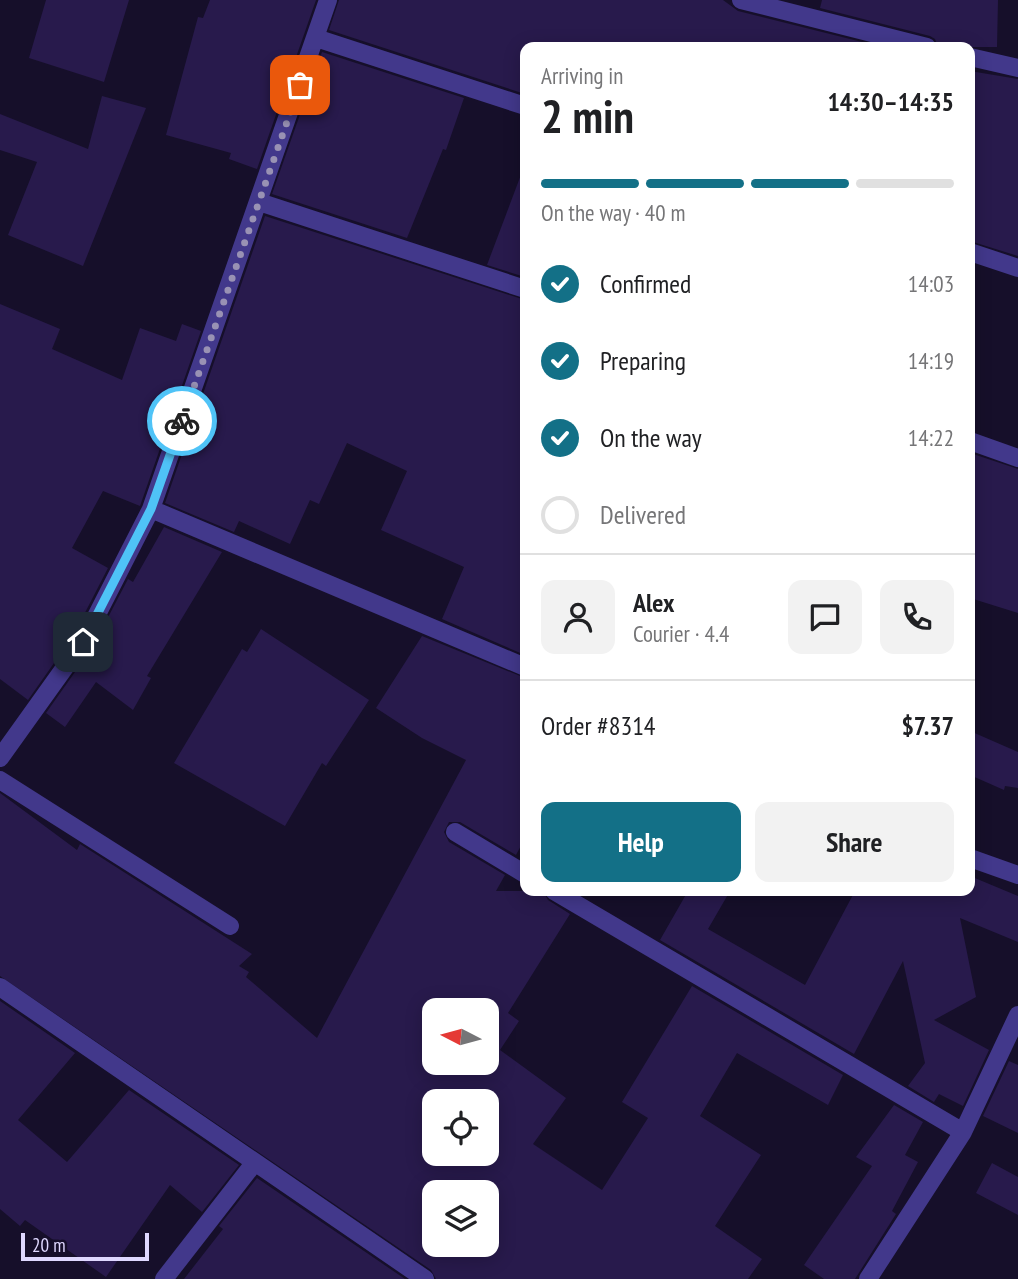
<!DOCTYPE html>
<meta charset="utf-8">
<style>
body{margin:0;font-family:"PT Sans Narrow",sans-serif;background:#f2f2f2;color:#202124;height:100vh;display:flex;flex-direction:column;font-size:26px;white-space:nowrap}
*{box-sizing:border-box;margin:0}
p{font-size:23px;color:#757577}
.icon{flex:none;width:38px;height:38px;fill:none;stroke:currentColor;stroke-width:2;stroke-linecap:round;stroke-linejoin:round}
.map{position:relative;flex:1;overflow:hidden}
.sheet{position:absolute;left:520px;top:42px;width:455px;height:854px;display:flex;flex-direction:column;background:#fff;border-radius:14px;box-shadow:0 4px 18px #0003}
.sheet>*{flex:none}
.needle{width:46px;rotate:276deg}
.controls{position:absolute;left:422px;top:998px;display:grid;gap:14px}
.controls a{display:grid;place-items:center;width:77px;height:77px;border-radius:14px;background:#fff;box-shadow:0 4px 18px #0003;font-size:35px}
.scale{position:absolute;left:21px;bottom:18px;width:128px;box-sizing:border-box;padding-left:7px;border:4px solid #dfd8ff;border-top:0;font-size:19px;line-height:24px;white-space:nowrap;color:#dfd8ff;-webkit-text-stroke:5px #160f2a;paint-order:stroke}
.pin{position:absolute;display:grid;place-items:center;width:60px;height:60px;color:#fff;margin:-30px;border-radius:14px;box-shadow:0 4px 10px #0006}
.courier{position:absolute;display:grid;place-items:center;width:70px;height:70px;margin:-35px;border:5px solid #4fc3f7;border-radius:50%;background:#fff;color:#222;box-shadow:0 2px 9px #0007}
.head em{font-style:normal;font-weight:800}
.head div{display:flex;flex-direction:column-reverse}
.head{display:flex;align-items:center;justify-content:space-between;height:119px;padding:0 21px}
h1{font-size:46px;font-weight:800;line-height:52px}
.bar{display:grid;grid-template-columns:repeat(4,1fr);gap:10px 7px;align-content:center;height:84px;padding:0 21px}
.bar i{height:9px;border-radius:5px;background:#e0e0e0}
.bar .active{background:#137087}
.bar p{grid-column:span 4}
.line{display:flex;align-items:center;gap:18px;padding:0 21px;border-top:2px solid #e0e0e0}
.line div{flex:1}
.round{display:grid;place-items:center;flex:none;width:74px;height:74px;border-radius:14px;background:#f2f2f2}
ol{padding:0 21px;list-style:none}
li{display:flex;align-items:center;gap:21px;height:77px}
li p{margin-inline-start:auto}
li .icon{padding:7px;border-radius:50%;background:#137087;color:#fff;stroke-width:4}
li:last-child{color:#757577}
li i{width:38px;height:38px;border:4px solid #e0e0e0;border-radius:50%}
.primary-button{display:flex;gap:14px;margin-top:auto;padding:14px 21px}
.primary-button a{flex:1;height:80px;border-radius:14px;background:#137087;color:#fff;font-size:28px;font-weight:800;line-height:80px;text-align:center}
.primary-button a+a{background:#f2f2f2;color:#202124}
.map>svg:first-child{display:block}
.building{fill:#281a4c;fill-rule:evenodd}
.lines{fill:none;stroke-linecap:round;stroke-linejoin:round}
.minor{stroke:#42388b;stroke-width:18}
.done{stroke:#9992b4;stroke-width:7;stroke-dasharray:0 12.6}
.route{stroke:#4fc3f7;stroke-width:9}
</style>
<div class="map">
<svg width="1018" height="1279" viewBox="0 0 1018 1279">
<rect width="100%" height="100%" fill="#160f2a"/>
<path class="building" d="M46 0H129L104 82 29 58Z
M210 0H316L257 169 229 159 231 153 166 135 198 17 203 18Z
M339 0H723L738 11 882 47H525V94L329 30Z
M822 0H998L997 47H938L935 39 930 36 820 8Z
M322 52 464 98 446 150 443 149 407 238 272 194Z
M970 71 1018 79V256L970 241Z
M102 96 146 108 83 266 8 235 37 162 0 150V114L88 149Z
M522 172 525 173V277L487 265Z
M265 216 525 300V655L442 619 464 567 381 530 407 471 347 443 319 504 310 500 290 544 239 521 234 532 165 503Z
M0 304 60 329 52 349 122 380 140 328 176 341 182 324 201 331 140 506 103 491 72 548 108 568 73 636 28 700 0 679Z
M970 453 1018 469V613L970 598Z
M164 527 222 552 147 676 151 678 133 710 96 682 65 727 46 713 92 648 128 579 133 582Z
M261 629 369 700 326 766 322 763 285 826 174 763 242 649 247 652Z
M422 636 525 678V838L516 855 460 822H449L444 832 449 842 505 875 496 891H543L548 900 570 914 508 1013 519 1021 500 1050 566 1098 533 1144 602 1190 648 1118 622 1102 692 986 843 1075 828 1105 737 1053 700 1116 761 1155 715 1226 762 1259 748 1279H436L431 1270 0 976V793L77 850 80 844 252 954 239 966 249 972 246 977 317 1038 466 760 422 738 376 708ZM434 1010H486V1062H434ZM434 1101H486V1153H434ZM434 1192H486V1244H434Z
M970 731 1018 752V788L1005 786 1004 790 970 775Z
M970 876 1018 896V942L960 918 976 997 934 1020 989 1050 963 1106 939 1094 934 1102 908 1086 925 1063 903 961 854 1054 660 940 688 891H730L708 929 805 985 855 891H970Z
M0 1001 75 1053 18 1120 67 1162 129 1090 239 1165 202 1212 170 1185 106 1277 25 1220 20 1226 0 1209Z
M1009 1061 1018 1065V1133L983 1116Z
M894 1105 923 1122 905 1155 918 1162 892 1211 896 1214 855 1279H824L804 1265 872 1166 856 1157Z
M992 1163 1018 1177V1215L976 1193Z
M257 1178 405 1279H184L223 1229 219 1226Z"/>
<g class="lines">
<path class="minor" d="M741 0 927 47
M316 38 525 106
M970 57 1018 68
M259 202 525 289
M970 252 1018 268
M970 441 1018 458
M151 509 525 667
M0 758 83 642 151 509 328 0
M0 780 230 926
M455 832 525 874
M970 858 1018 875
M554 891 963 1132
M0 987 425 1279
M164 1279 255 1162
M868 1279 963 1132 1018 1015"/>
</g>
<g class="lines">
<path class="done" d="M182 421 300 85"/>
<path class="route" d="M83 642 151 509 182 421"/>
</g>
</svg>
<div class="controls">
<a><svg class="needle" viewBox="-14 -14 28 28"><path d="M0-13l5 13h-10z" fill="#e53935"/><path d="M0 13l5-13h-10z" fill="#757577"/></svg></a>
<a><svg class="icon" aria-label="locate" viewBox="0 0 24 24"><circle cx="12" cy="12" r="6"/><path d="M12 2v4M12 18v4M2 12h4M18 12h4"/></svg></a>
<a><svg class="icon" aria-label="layers" viewBox="0 0 24 24"><path d="M12 4l9 5-9 5-9-5zM3 14l9 5 9-5"/></svg></a>
</div>
<div class="scale">20 m</div>
<div class="pin" style="left:300px;top:85px;background:#ea580c"><svg class="icon" aria-label="bag" viewBox="0 0 24 24"><path d="M5 8h14l-1 12H6zM9 8a3 3 0 0 1 6 0"/></svg></div>
<div class="pin" style="left:83px;top:642px;background:#1f2937"><svg class="icon" aria-label="home" viewBox="0 0 24 24"><path d="M3 11l9-7 9 7M6 9v11h12V9"/></svg></div>
<div class="courier" style="left:182px;top:421px"><svg class="icon" aria-label="bike" viewBox="0 0 24 24"><circle cx="6" cy="16" r="4"/><circle cx="18" cy="16" r="4"/><path d="M6 16l4-8h5l3 8M10 8l3 8H6M13 5h3"/></svg></div>
<section class="sheet">
<div class="head"><div><h1>2 min</h1><p>Arriving in</p></div><em>14:30–14:35</em></div>
<div class="bar"><i class="active"></i><i class="active"></i><i class="active"></i><i></i><p>On the way · 40 m</p></div>
<ol>
<li><svg class="icon" aria-label="check" viewBox="0 0 24 24"><path d="M5 12l5 5 9-10"/></svg>Confirmed<p>14:03</p></li>
<li><svg class="icon" aria-label="check" viewBox="0 0 24 24"><path d="M5 12l5 5 9-10"/></svg>Preparing<p>14:19</p></li>
<li><svg class="icon" aria-label="check" viewBox="0 0 24 24"><path d="M5 12l5 5 9-10"/></svg>On the way<p>14:22</p></li>
<li><i></i>Delivered</li>
</ol>
<div class="line" style="height:126px"><a class="round"><svg class="icon" aria-label="person" viewBox="0 0 24 24"><circle cx="12" cy="8" r="4"/><path d="M4 21q1-7 8-7t8 7"/></svg></a><div><b>Alex</b><p>Courier · 4.4</p></div><a class="round"><svg class="icon" aria-label="chat" viewBox="0 0 24 24"><path d="M4 5h16v11H9l-5 4z"/></svg></a><a class="round"><svg class="icon" aria-label="phone" viewBox="0 0 24 24"><path d="M5 4h4l2 5-3 2q2 4 5 5l2-3 5 2v4C11 20 4 13 5 4z"/></svg></a></div>
<div class="line" style="height:91px"><div>Order #8314</div><b>$7.37</b></div>
<div class="primary-button"><a>Help</a><a>Share</a></div>
</section>
</div>
